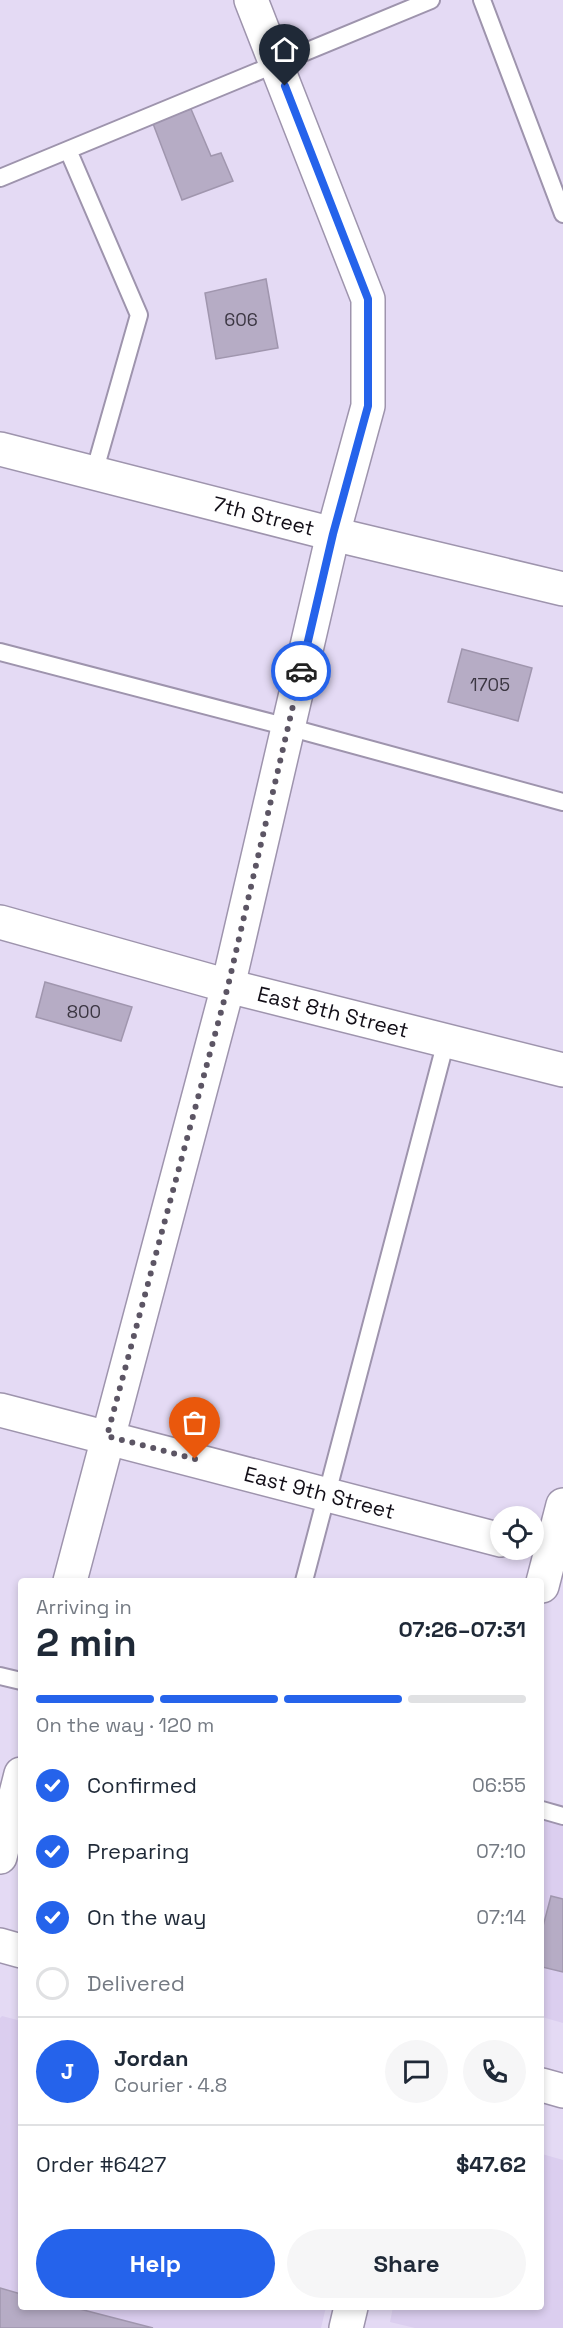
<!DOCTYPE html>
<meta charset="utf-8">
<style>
body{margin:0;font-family:"Space Grotesk",sans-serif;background:#f6f6f7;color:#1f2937;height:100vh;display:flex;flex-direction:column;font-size:22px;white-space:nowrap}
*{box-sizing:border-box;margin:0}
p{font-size:20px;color:#747a83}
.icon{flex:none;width:33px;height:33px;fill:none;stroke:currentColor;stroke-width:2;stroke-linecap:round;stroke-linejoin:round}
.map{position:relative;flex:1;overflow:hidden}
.details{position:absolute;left:18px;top:1578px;width:526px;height:732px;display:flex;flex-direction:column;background:#fff;border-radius:6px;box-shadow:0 3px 9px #0003}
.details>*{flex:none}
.controls{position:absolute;left:490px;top:1506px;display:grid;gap:12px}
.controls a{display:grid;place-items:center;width:54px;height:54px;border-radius:50%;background:#fff;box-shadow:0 3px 9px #0003;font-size:30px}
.pin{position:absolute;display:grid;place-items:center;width:51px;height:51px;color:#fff;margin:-62px -26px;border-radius:50% 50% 50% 0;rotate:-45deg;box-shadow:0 0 6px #0007}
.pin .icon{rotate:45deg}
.courier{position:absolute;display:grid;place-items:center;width:60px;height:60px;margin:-30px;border:4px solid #2563eb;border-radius:50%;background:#fff;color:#222;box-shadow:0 2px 8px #0007}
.summary em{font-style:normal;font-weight:800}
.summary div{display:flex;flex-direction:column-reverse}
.summary{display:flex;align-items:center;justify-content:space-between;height:102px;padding:0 18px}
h1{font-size:39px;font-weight:800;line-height:45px}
.bar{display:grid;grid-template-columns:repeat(4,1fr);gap:9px 6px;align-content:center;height:72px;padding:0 18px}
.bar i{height:8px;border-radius:4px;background:#e0e1e3}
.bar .selected{background:#2563eb}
.bar p{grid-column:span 4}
.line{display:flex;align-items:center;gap:15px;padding:0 18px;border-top:2px solid #e0e1e3}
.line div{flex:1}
.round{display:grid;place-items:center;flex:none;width:63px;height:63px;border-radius:32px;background:#f6f6f7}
ol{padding:0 18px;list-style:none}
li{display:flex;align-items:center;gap:18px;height:66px}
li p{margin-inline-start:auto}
li .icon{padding:6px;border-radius:50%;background:#2563eb;color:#fff;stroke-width:4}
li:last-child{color:#747a83}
li i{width:33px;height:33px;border:3px solid #e0e1e3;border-radius:50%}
.primary-button{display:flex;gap:12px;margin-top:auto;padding:12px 18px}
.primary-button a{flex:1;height:69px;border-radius:36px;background:#2563eb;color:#fff;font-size:24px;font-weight:800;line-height:69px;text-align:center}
.primary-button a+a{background:#f6f6f7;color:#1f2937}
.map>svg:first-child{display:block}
.built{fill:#dbceef}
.building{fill:#b6acc5;stroke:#a096ae;stroke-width:1.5}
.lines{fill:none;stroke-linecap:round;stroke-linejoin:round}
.service-casing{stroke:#9e94ad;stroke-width:20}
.minor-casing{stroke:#9e94ad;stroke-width:36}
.secondary-casing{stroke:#9e94ad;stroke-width:36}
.service{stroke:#fff;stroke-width:16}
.minor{stroke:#fff;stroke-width:33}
.secondary{stroke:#fff;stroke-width:33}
.done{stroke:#5c5564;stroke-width:6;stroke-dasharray:0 10.8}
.route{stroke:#2563eb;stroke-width:8}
.labels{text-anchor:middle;stroke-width:4.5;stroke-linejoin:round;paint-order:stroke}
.number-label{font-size:18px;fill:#3b3642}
.street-label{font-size:21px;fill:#120e17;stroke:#f1e8fe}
</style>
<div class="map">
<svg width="563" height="2328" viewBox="0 0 563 2328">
<rect width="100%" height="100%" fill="#e4daf4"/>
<path class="built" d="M542 1818 563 1824V2023L542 2017Z
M2 2016 21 2021V2307H326L321 2328H0V2018Z
M542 2154 563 2160V2328H415L390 2322 393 2307H542Z"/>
<path class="building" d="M191 109 211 156 221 153 233 181 182 200 152 121Z
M266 279 278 348 216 359 205 293Z
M462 649 532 668 518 721 448 702Z
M45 982 132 1007 121 1041 36 1017Z
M551 1896 563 1899V1972L542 1967V1930Z
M0 2288 21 2294V2307H72L153 2328H0Z"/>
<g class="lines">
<defs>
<path id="service" d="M482 0 563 214
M68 150 139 315 94 473
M0 178 431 0
M0 652 288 727 563 802
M304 1581 446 1041
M0 1676 21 1681
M542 1810 563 1816"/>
<g id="minor">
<path id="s1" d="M0 449 333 534 563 589"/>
<path id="s2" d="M0 922 228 986 563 1070"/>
<path id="s3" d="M0 1410 501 1540"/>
<path d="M70 1581 228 986 333 534 368 406V299L251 0"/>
<path d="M542 1586 563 1505"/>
<path d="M0 1857 21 1774"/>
<path d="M346 2328 351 2307"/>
</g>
<path id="secondary" d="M0 1945 21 1951
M542 2085 563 2091"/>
</defs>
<use href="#service" class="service-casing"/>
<use href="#minor" class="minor-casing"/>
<use href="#secondary" class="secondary-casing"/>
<use href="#service" class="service"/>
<use href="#minor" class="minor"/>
<use href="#secondary" class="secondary"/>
</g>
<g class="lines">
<path class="done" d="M195 1459 107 1436 228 986 301 671"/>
<path class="route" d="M285 86 368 299V406L333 534 301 671"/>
</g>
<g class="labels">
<g class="number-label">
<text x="241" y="326">606</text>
<text x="490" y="691">1705</text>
<text x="84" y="1018">800</text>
</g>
<g class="street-label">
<text dy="7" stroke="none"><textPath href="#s1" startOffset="272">7th Street</textPath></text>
<text dy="7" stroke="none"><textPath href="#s2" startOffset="345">East 8th Street</textPath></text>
<text dy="7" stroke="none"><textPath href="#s3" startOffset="330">East 9th Street</textPath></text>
</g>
</g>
</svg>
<div class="controls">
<a><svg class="icon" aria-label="locate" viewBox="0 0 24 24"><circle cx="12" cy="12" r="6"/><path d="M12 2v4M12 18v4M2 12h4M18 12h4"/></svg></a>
</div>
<div class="pin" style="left:195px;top:1459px;background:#ea580c"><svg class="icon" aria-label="bag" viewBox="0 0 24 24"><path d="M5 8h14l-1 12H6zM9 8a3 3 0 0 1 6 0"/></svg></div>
<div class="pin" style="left:285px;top:86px;background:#1f2937"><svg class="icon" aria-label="home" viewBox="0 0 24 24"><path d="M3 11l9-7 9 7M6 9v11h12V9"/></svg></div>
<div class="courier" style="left:301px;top:671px"><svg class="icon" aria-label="car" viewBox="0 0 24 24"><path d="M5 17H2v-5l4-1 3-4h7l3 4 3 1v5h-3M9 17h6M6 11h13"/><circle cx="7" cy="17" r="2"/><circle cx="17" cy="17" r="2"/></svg></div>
<section class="details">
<div class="summary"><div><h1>2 min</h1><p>Arriving in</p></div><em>07:26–07:31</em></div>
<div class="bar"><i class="selected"></i><i class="selected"></i><i class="selected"></i><i></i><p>On the way · 120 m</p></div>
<ol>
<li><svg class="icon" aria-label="check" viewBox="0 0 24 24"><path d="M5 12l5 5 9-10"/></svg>Confirmed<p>06:55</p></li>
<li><svg class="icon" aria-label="check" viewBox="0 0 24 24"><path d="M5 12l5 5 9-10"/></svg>Preparing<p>07:10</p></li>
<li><svg class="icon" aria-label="check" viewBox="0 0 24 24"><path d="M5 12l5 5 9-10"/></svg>On the way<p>07:14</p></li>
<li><i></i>Delivered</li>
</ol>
<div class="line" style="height:108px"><b class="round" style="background:#2563eb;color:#fff">J</b><div><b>Jordan</b><p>Courier · 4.8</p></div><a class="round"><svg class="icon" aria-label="chat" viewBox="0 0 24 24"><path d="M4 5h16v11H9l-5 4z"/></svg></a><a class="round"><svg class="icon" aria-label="phone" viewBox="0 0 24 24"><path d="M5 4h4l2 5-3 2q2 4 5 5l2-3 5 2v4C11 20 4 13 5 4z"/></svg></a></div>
<div class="line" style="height:78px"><div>Order #6427</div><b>$47.62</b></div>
<div class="primary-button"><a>Help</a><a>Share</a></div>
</section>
</div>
